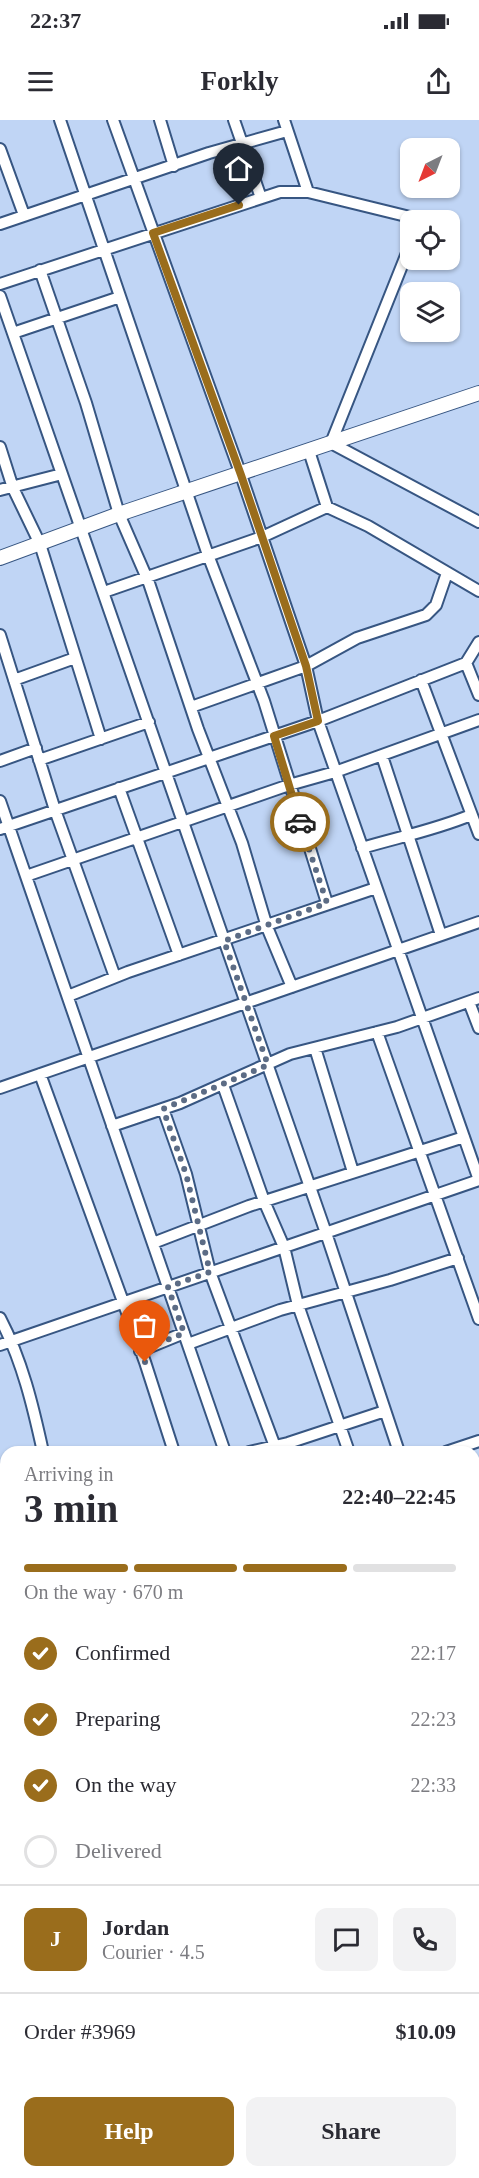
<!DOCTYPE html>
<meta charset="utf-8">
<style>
body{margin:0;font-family:"Times New Roman",serif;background:#f2f2f3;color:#2b2b33;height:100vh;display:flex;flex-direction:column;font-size:22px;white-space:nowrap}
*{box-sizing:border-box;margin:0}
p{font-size:20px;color:#7c7c81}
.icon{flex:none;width:33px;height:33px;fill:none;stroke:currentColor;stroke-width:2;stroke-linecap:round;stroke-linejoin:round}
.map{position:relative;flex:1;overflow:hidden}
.details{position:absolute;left:0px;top:1326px;width:480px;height:732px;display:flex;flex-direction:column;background:#fff;border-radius:18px 18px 0 0;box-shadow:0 2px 4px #0004}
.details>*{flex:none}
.needle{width:39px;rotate:222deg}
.tools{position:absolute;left:400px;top:18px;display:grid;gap:12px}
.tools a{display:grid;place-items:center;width:60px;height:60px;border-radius:12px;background:#fff;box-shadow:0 2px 4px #0004;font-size:30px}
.pin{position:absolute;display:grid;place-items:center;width:51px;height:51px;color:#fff;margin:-62px -26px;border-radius:50% 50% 50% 0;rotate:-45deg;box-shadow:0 0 6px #0007}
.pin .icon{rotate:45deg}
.courier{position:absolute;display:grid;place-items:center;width:60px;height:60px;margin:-30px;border:4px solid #9a6d1c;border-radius:50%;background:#fff;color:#222;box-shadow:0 2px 8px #0007}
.headline em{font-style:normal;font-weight:700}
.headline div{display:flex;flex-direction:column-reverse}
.headline{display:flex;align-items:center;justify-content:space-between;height:102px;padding:0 24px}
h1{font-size:39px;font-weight:700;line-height:45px}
.bar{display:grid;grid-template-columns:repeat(4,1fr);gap:9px 6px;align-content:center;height:72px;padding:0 24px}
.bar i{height:8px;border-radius:4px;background:#e1e1e2}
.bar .selected{background:#9a6d1c}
.bar p{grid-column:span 4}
.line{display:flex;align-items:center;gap:15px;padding:0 24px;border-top:2px solid #e1e1e2}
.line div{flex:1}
.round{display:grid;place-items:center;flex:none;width:63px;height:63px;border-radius:12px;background:#f2f2f3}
ol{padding:0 24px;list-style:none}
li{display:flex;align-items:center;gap:18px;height:66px}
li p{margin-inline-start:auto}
li .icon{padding:6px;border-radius:50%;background:#9a6d1c;color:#fff;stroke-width:4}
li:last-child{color:#7c7c81}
li i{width:33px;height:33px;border:3px solid #e1e1e2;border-radius:50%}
.primary-button{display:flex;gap:12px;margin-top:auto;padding:12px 24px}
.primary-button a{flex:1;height:69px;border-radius:12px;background:#9a6d1c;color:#fff;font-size:24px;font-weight:700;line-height:69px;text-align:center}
.primary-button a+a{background:#f2f2f3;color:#2b2b33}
.status{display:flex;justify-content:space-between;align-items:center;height:42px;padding:0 30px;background:#fff;direction:ltr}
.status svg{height:16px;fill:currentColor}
header{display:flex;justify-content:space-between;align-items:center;height:78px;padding:0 24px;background:#fff;font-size:27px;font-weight:700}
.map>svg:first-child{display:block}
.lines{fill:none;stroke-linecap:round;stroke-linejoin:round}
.minor-casing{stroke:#375682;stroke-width:14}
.major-casing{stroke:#375682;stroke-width:16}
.minor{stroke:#fff;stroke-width:10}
.major{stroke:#fff;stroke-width:14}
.done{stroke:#5c6c85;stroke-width:6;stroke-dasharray:0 10.8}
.route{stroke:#9a6d1c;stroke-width:8}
</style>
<div class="status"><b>22:37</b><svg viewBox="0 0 49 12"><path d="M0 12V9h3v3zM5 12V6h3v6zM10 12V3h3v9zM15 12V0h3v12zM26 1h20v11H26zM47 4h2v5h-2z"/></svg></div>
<header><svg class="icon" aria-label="menu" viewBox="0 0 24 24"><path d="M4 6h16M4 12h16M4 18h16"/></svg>Forkly<svg class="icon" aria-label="share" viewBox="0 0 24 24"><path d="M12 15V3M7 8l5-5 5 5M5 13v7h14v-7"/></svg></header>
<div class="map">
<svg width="479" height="2058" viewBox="0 0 479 2058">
<rect width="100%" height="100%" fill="#c0d5f5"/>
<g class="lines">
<defs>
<path id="minor" d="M60 0 208 435 264 581 327 783
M113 0 241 355 306 546 318 601 479 1060
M160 0 174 46
M234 0 261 78
M284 0 308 72
M0 29 24 95
M0 104 209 33 287 11
M411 123 331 323 479 402
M40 150 86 283 119 394 149 463 198 609 242 723 267 807 292 867
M0 164 280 72H308L410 97 414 100
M0 176 326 1113 399 1332
M13 213 120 177
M0 327 13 368 40 424 101 619
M309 331 327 387
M0 370 62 354
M104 472 262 417 327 387 368 406 479 471
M0 515 55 690 115 857
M466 543 479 575
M14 560 75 538
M421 560 479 714
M191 587 306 546 357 518 426 495 436 485 447 453
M382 636 441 815
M39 640 149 602
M0 641 36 628
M119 668 179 835
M0 681 225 1332
M0 709 318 601 466 543 479 522
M362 728C399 717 435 710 471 695
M26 756 289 665 335 652 479 600
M68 876 128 852 376 768
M469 882 479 908
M377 912 479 1199
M315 928 353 1052
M40 954 145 1242 174 1332
M223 965 264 1081 284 1127 298 1185 349 1332
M0 968 479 802
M163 989 186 1054 210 1152 277 1332
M112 1006 180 983 290 934 397 907 479 878
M153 1123 249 1086 464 1017
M0 1198C22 1240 33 1286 43 1332
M188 1224 280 1190 390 1160 458 1138
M0 1225 479 1060
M140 1231 184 1213
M249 1332 288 1323 385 1291
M446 1332 479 1321
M474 1406 479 1423
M0 1486 6 1483
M474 1529 479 1527
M474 1557 479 1573
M474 1592 479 1591
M0 1620 6 1638
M474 1638 479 1636
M0 1700 6 1698
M0 1753 6 1751
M474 1780 479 1778
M0 1808 6 1806
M474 1843 479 1841
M0 1940 6 1938
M0 1999 6 1996
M95 2052 97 2058
M216 2052 222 2058
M32 2058 50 2052
M173 2058 179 2054
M381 2058 383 2052"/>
<path id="major" d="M0 438 119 394 479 273"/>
</defs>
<use href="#minor" class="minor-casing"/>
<use href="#major" class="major-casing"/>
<use href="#minor" class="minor"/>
<use href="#major" class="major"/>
</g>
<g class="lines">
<path class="done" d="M145 1242 140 1231 184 1213 168 1167 210 1152 186 1054 163 989 268 945 224 821 327 783 300 702"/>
<path class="route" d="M239 85 153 113 241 355 306 546 318 601 274 616 300 702"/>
</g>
</svg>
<div class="tools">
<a><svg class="needle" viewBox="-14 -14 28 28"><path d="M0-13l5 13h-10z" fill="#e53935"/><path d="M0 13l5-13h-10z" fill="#7c7c81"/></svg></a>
<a><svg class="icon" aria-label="locate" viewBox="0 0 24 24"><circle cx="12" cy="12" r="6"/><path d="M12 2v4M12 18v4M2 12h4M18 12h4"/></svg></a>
<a><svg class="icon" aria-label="layers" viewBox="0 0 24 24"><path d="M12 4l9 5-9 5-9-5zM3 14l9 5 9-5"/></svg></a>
</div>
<div class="pin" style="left:145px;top:1242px;background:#ea580c"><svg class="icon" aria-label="bag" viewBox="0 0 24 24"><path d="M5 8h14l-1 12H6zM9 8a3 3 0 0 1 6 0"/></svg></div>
<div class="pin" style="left:239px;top:85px;background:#1f2937"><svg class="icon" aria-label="home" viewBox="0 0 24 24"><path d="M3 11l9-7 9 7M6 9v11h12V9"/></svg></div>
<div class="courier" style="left:300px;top:702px"><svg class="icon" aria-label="car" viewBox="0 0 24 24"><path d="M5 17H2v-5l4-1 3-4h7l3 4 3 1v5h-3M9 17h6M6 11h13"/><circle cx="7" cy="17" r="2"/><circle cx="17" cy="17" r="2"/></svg></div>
<section class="details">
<div class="headline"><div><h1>3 min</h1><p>Arriving in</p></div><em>22:40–22:45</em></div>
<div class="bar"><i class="selected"></i><i class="selected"></i><i class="selected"></i><i></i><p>On the way · 670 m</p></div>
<ol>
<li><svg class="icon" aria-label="check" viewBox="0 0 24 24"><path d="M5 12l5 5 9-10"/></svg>Confirmed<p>22:17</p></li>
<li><svg class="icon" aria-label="check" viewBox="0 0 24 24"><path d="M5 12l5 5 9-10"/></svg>Preparing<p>22:23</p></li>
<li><svg class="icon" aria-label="check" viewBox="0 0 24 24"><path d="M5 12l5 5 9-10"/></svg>On the way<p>22:33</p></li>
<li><i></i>Delivered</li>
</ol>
<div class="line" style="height:108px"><b class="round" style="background:#9a6d1c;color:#fff">J</b><div><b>Jordan</b><p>Courier · 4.5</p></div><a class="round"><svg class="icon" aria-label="chat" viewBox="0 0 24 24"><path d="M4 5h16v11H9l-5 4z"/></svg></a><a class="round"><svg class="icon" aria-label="phone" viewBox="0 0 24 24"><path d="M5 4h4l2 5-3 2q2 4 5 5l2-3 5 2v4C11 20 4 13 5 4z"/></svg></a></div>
<div class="line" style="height:78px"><div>Order #3969</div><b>$10.09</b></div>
<div class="primary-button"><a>Help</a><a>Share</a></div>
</section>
</div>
